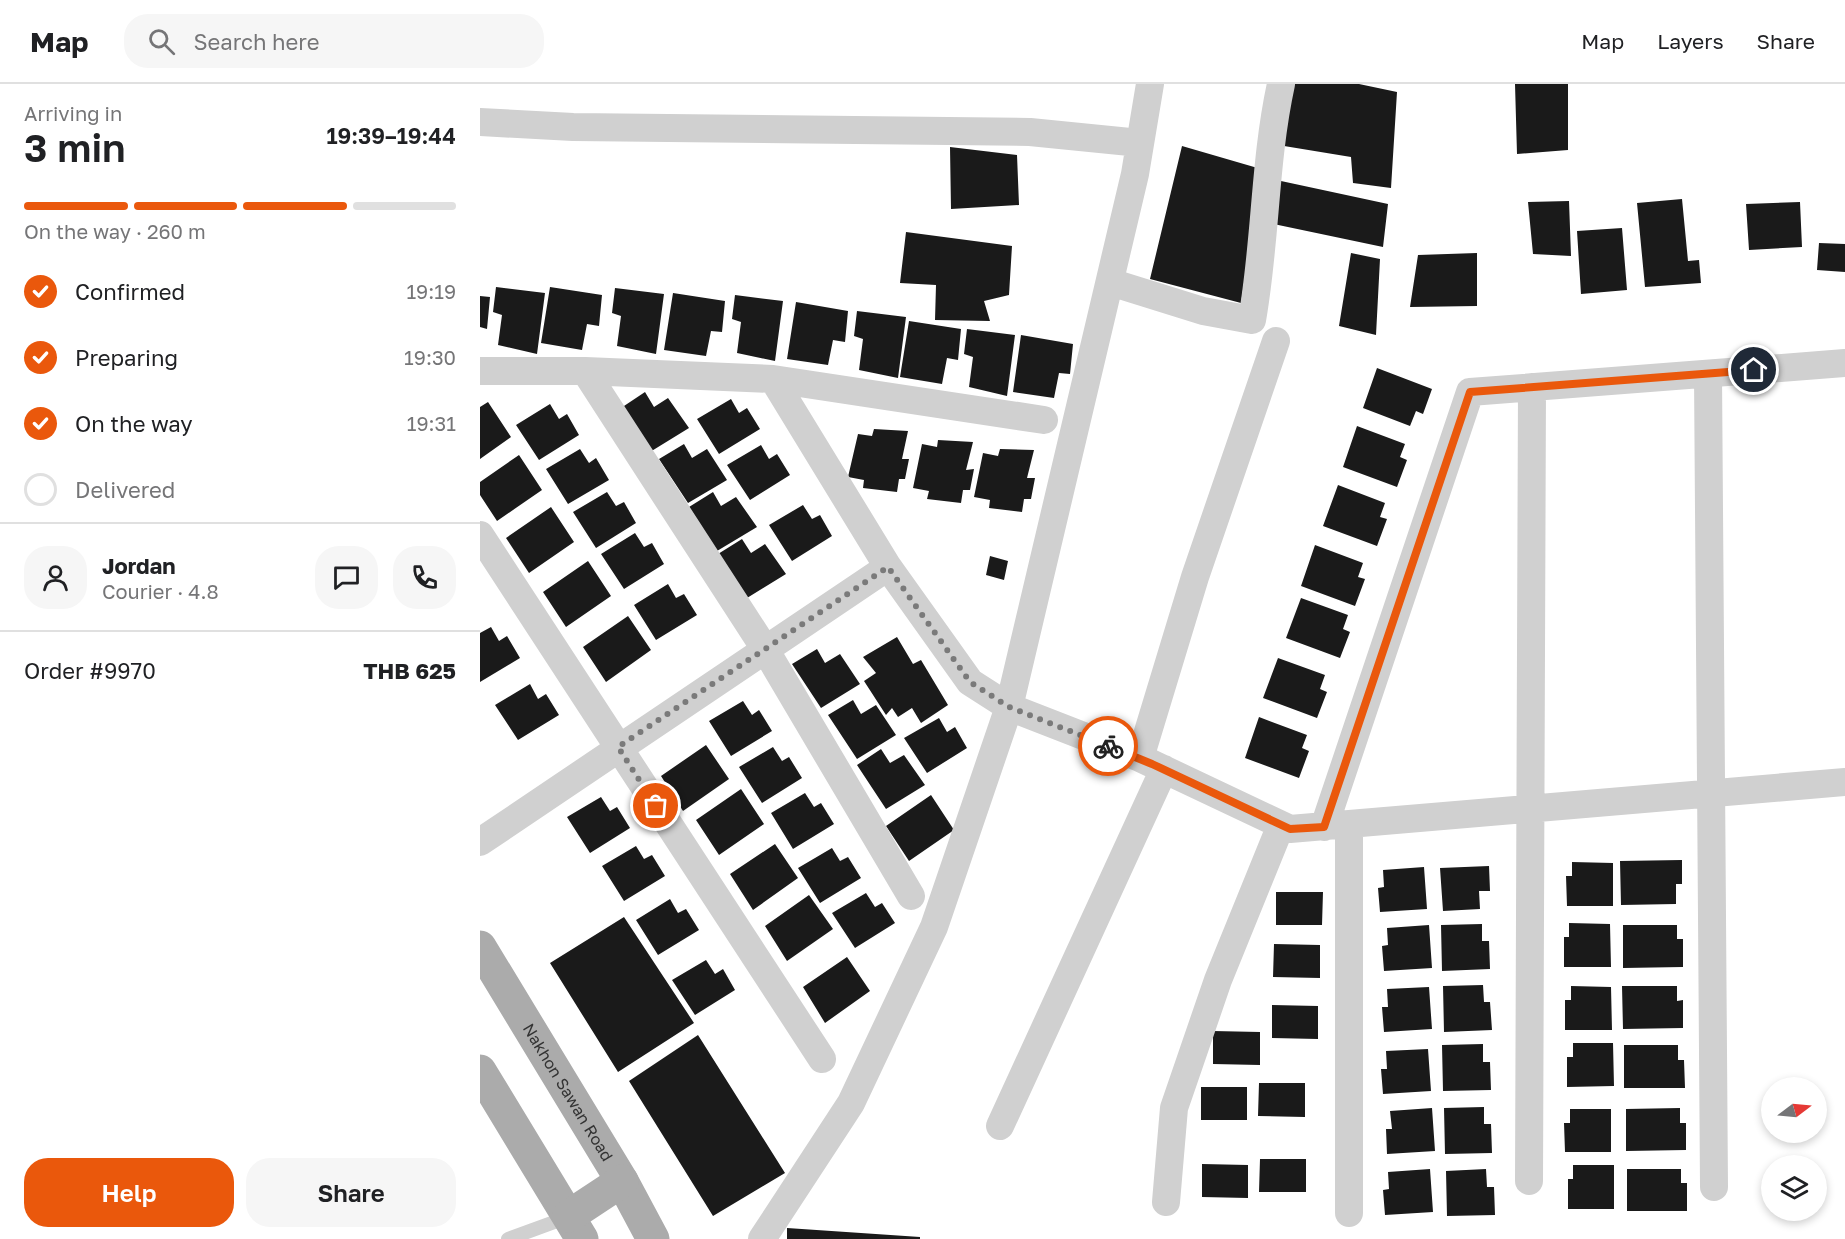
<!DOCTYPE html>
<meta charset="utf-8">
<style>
body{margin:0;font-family:"Golos Text",sans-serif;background:#f6f6f6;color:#202124;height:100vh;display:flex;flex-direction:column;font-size:22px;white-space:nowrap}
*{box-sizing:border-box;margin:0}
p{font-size:20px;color:#757577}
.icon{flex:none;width:33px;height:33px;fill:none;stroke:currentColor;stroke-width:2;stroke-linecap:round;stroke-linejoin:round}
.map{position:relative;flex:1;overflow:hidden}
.drawer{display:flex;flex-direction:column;background:#fff;width:480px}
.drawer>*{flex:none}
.needle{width:39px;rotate:74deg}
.controls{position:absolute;left:1281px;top:993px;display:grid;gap:12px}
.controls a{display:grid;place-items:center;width:66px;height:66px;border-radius:50%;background:#fff;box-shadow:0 3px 9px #0003;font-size:30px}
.pin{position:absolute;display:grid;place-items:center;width:51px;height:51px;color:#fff;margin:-26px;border:3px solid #fff;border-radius:50%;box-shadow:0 2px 6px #0007}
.courier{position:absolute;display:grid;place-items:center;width:60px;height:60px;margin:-30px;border:4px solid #ea580c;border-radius:50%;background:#fff;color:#222;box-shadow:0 2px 8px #0007}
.summary em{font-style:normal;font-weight:600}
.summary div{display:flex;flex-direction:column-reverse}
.summary{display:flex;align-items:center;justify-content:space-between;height:102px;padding:0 24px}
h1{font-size:39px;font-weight:600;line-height:45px}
.bar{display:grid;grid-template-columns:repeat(4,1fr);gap:9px 6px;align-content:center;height:72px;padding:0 24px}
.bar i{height:8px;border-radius:4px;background:#e0e0e0}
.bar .on{background:#ea580c}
.bar p{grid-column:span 4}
.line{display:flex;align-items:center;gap:15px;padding:0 24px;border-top:2px solid #e0e0e0}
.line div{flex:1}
.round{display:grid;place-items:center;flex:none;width:63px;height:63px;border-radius:24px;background:#f6f6f6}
ol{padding:0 24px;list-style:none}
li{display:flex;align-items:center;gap:18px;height:66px}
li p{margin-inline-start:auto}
li .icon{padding:6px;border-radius:50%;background:#ea580c;color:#fff;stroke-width:4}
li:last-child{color:#757577}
li i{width:33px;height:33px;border:3px solid #e0e0e0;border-radius:50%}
.cta{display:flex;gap:12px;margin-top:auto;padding:12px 24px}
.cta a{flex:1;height:69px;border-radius:24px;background:#ea580c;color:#fff;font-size:24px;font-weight:600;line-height:69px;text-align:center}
.cta a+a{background:#f6f6f6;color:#202124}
header{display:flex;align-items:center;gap:36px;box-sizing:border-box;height:84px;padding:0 30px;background:#fff;border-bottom:2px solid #e0e0e0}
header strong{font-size:28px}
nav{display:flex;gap:33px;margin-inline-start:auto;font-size:21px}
.search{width:420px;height:54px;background:#f6f6f6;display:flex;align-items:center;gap:15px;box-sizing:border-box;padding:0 21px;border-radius:24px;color:#757577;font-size:22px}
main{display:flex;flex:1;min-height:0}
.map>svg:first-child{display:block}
.building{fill:#1a1a1a}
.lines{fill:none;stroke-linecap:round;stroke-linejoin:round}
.service{stroke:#d0d0d0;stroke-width:14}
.minor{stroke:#d0d0d0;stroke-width:28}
.primary{stroke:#ababab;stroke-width:33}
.done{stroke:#7a7a7a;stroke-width:6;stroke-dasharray:0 10.8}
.route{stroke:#ea580c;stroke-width:8}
.labels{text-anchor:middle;stroke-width:6;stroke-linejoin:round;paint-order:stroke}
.street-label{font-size:16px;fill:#333;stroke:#fff}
</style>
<header>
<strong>Map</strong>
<div class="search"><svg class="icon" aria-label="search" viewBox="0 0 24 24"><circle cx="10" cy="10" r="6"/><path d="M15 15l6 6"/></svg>Search here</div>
<nav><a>Map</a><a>Layers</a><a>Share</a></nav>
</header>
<main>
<section class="drawer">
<div class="summary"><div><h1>3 min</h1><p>Arriving in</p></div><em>19:39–19:44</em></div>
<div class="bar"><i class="on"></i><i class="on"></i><i class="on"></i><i></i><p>On the way · 260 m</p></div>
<ol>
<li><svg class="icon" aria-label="check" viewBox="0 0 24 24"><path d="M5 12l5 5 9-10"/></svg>Confirmed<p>19:19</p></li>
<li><svg class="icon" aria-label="check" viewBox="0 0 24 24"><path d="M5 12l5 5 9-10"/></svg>Preparing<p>19:30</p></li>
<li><svg class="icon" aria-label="check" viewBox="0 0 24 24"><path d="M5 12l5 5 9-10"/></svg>On the way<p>19:31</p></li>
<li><i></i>Delivered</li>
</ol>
<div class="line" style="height:108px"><a class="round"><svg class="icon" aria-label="person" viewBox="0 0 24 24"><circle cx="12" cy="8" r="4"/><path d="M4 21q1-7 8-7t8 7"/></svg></a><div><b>Jordan</b><p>Courier · 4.8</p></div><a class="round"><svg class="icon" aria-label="chat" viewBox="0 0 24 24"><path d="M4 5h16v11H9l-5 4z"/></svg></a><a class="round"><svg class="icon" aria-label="phone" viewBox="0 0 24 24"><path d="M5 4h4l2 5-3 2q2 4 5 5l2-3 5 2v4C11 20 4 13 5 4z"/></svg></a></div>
<div class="line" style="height:78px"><div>Order #9970</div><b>THB 625</b></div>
<div class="cta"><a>Help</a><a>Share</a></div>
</section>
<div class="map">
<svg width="1365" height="1155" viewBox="0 0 1365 1155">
<rect width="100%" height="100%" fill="#fff"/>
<path class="building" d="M807 0H879L917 8 911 104 873 99 871 73 798 61Z
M1035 0H1088V66L1037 70Z
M702 62 781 85 761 219 670 195Z
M470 63 537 71 539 121 471 125Z
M801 97 908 120 903 163 789 139Z
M1202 115 1208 177 1219 176 1221 199 1165 203 1157 119Z
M1089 117 1091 172 1053 170 1048 118Z
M1320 118 1322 163 1269 166 1266 120Z
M1142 144 1147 206 1101 210 1097 147Z
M426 148 532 162 529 211 504 217 510 237 455 236 456 201 420 199Z
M1339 159 1365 160V188L1337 186Z
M871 169 900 175 896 251 859 242Z
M997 169V222L930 223 938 171Z
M16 203 65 209 57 270 18 261 22 231 13 228Z
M70 203 122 211 119 242 107 240 102 266 61 259Z
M135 204 184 210 176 270 137 262 141 232 132 229Z
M193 209 245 217 242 248 231 247 226 272 184 266Z
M255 211 303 217 295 277 257 269 261 238 252 235Z
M0 212 10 213 7 245 0 243Z
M316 218 368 227 365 258 353 256 348 281 307 275Z
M377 227 426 233 418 294 379 286 383 255 374 252Z
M429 237 481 245 478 276 467 274 462 300 420 293Z
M487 245 535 251 527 312 489 303 493 273 484 270Z
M541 251 593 260 590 290 579 289 574 314 533 308Z
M897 284 952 305 943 330 936 327 930 342 883 324Z
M165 308 174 323 188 314 209 344 170 368 141 324Z
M251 315 259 329 267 324 280 345 239 370 217 335Z
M8 318 31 353 0 375V323Z
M70 320 79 335 87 330 99 351 59 376 36 341Z
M877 342 925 360 920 373 927 376 917 403 863 383Z
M394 345 428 347 422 375H429L425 395H419L417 408 383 404 384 396 368 393 378 350 392 352Z
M458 356 493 358 486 386 494 385 490 406H483L481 419 447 415 449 407 433 404 442 360 457 363Z
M204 360 212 374 227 365 247 396 208 419 179 375Z
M281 361 289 375 297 370 310 391 270 416 247 381Z
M100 365 109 379 116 374 129 396 88 420 66 385Z
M520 365 554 366 547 394H555L551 415H544L542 428 509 424 510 416 494 413 503 369 518 372Z
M39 371 62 406 17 437 0 411V398Z
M858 401 905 419 900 433 907 435 897 462 843 442Z
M127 408 136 422 144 418 156 439 116 464 93 428Z
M233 408 241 422 256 413 277 443 237 467 209 423Z
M323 421 332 435 340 431 352 452 312 477 289 441Z
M71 423 94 458 49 489 26 454Z
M155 449 164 463 172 459 184 480 144 505 121 470Z
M262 455 271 469 285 460 306 490 267 514 238 470Z
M835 461 883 479 878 493 885 495 875 522 821 502Z
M510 472 528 477 524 496 506 491Z
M108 477 131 512 86 543 63 508Z
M188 500 196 514 204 510 217 531 176 556 154 521Z
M821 514 868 531 863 545 870 548 860 574 806 554Z
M148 532 171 566 126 598 103 563Z
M11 543 19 557 27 552 40 574 0 598V549Z
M417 553 433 580 441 576 468 621 441 639 432 624 418 633 412 624 406 631 384 597 396 589 383 573Z
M337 565 345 579 360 570 380 600 341 624 312 580Z
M798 574 845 591 840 605 847 608 837 634 783 614Z
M50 600 58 615 66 610 79 631 38 656 15 621Z
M373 616 381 630 396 621 416 651 377 675 348 631Z
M263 617 272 631 279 626 292 647 251 672 229 637Z
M779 633 827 651 822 664 829 667 819 694 765 674Z
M459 634 467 648 475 643 487 664 447 689 424 654Z
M226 661 249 695 203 727 181 692Z
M293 663 302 677 309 673 322 694 282 719 259 683Z
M401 665 410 679 424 671 445 701 406 725 377 681Z
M261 705 284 740 239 771 216 736Z
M325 709 334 723 341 719 354 740 313 765 291 729Z
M451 711 474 746 429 777 406 742Z
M121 713 130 727 137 723 150 744 110 769 87 733Z
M295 760 318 794 273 826 250 790Z
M156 762 164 775 172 771 185 792 144 817 122 782Z
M352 764 360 777 368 773 381 794 340 819 318 784Z
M1202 776V800H1196V820L1141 821 1140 777Z
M1092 778 1133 779V822H1087L1086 792H1092Z
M1009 782 1010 807H999L1000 825 963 827 960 784Z
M944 783 947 825 900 828 898 804 904 803 903 786Z
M796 808H843L842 841H796Z
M386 809 395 823 402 819 415 839 375 864 352 829Z
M329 811 353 845 307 877 285 842Z
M190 815 198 829 206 825 219 846 178 871 156 836Z
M144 833 214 939 138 988 70 879Z
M1089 839 1130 840 1131 883H1084V853H1089Z
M1002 840V857H1009L1010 885 962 887 961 841Z
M949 841 952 884 904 887 902 862 908 861 907 844Z
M1143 841H1197V855H1203V883L1143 884Z
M794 860 840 861V894L793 893Z
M367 873 390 907 345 939 323 903Z
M226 876 235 890 243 885 255 906 215 931 192 896Z
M1003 901 1004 918H1010L1012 946 964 948 963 902Z
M1091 902 1131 903 1132 946H1085V916H1091Z
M1142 902H1197V917L1203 916V944L1143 945Z
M949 903 952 945 904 948 902 923H908L907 905Z
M792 921 838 922V955L792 954Z
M733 947 780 948V981L733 980Z
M218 951 305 1089 233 1132 149 997Z
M1093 959H1133L1134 1002 1087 1003V973H1093Z
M1003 960V978H1010L1011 1006 963 1007 962 961Z
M1144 961H1198V976H1204L1205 1004H1144Z
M948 965 951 1007 903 1010 901 985H907L906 967Z
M779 999H825V1033L778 1032Z
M721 1003H767V1036H721Z
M1004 1023V1040H1011L1012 1069 965 1070 964 1024Z
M952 1024 955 1067 907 1070 906 1045H912L910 1027Z
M1200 1024V1039H1206V1066L1146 1067V1025Z
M1090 1025H1131V1068H1085L1084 1039H1090Z
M780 1075H826V1108H779Z
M722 1080 768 1081V1114L722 1113Z
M1093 1081H1134V1125H1088V1095H1093Z
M950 1085 953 1128 905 1131 903 1106 909 1105 908 1088Z
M1006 1085 1007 1103H1014L1015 1131 967 1132 966 1087Z
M1147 1085H1201V1099H1207V1127H1147Z
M307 1144 440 1153V1155H307Z"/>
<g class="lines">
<path class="service" d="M28 1155 88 1133"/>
<path class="minor" d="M0 38 93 43 550 48 660 59
M630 198 723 227 772 236C786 157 784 78 801 0
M0 287H105L293 295 564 336
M105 287 285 565 431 812
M1228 290 1234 1103
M293 295 408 483 490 598 529 623 660 674 810 745 1365 698
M0 451 342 975
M660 674 715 493 796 257
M844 743 990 308 1365 279
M0 758 408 483
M520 1042 684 685
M1049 1097 1052 303
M686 1118 694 1024 738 896 801 741
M869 1129V740
M282 1155 371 1019 454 843 529 623 655 90 670 0"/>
<g class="primary">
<path id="s1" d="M0 863 142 1097 173 1155"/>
<path d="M0 987 102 1155"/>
<path d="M89 1132 142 1097"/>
</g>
</g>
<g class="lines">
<path class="done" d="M176 722 138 663 408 483 490 598 529 623 628 662"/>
<path class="route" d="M628 662 672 680 810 745 844 743 990 308 1274 286"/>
</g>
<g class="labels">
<g class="street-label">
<text dy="6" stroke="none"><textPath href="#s1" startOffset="170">Nakhon Sawan Road</textPath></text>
</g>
</g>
</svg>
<div class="controls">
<a><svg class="needle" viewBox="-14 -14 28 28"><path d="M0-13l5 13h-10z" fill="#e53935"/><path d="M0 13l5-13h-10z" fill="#757577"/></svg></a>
<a><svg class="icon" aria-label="layers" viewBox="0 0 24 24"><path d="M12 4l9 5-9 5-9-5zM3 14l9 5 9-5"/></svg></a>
</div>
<div class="pin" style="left:176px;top:722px;background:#ea580c"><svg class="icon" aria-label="bag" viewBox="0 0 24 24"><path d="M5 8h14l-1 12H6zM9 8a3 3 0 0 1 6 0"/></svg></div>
<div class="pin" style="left:1274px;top:286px;background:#1f2937"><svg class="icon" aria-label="home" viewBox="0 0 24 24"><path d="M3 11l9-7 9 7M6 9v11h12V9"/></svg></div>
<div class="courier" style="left:628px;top:662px"><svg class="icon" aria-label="bike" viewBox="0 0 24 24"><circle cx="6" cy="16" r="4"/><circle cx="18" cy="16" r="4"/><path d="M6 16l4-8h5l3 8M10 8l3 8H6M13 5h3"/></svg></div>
</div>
</main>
